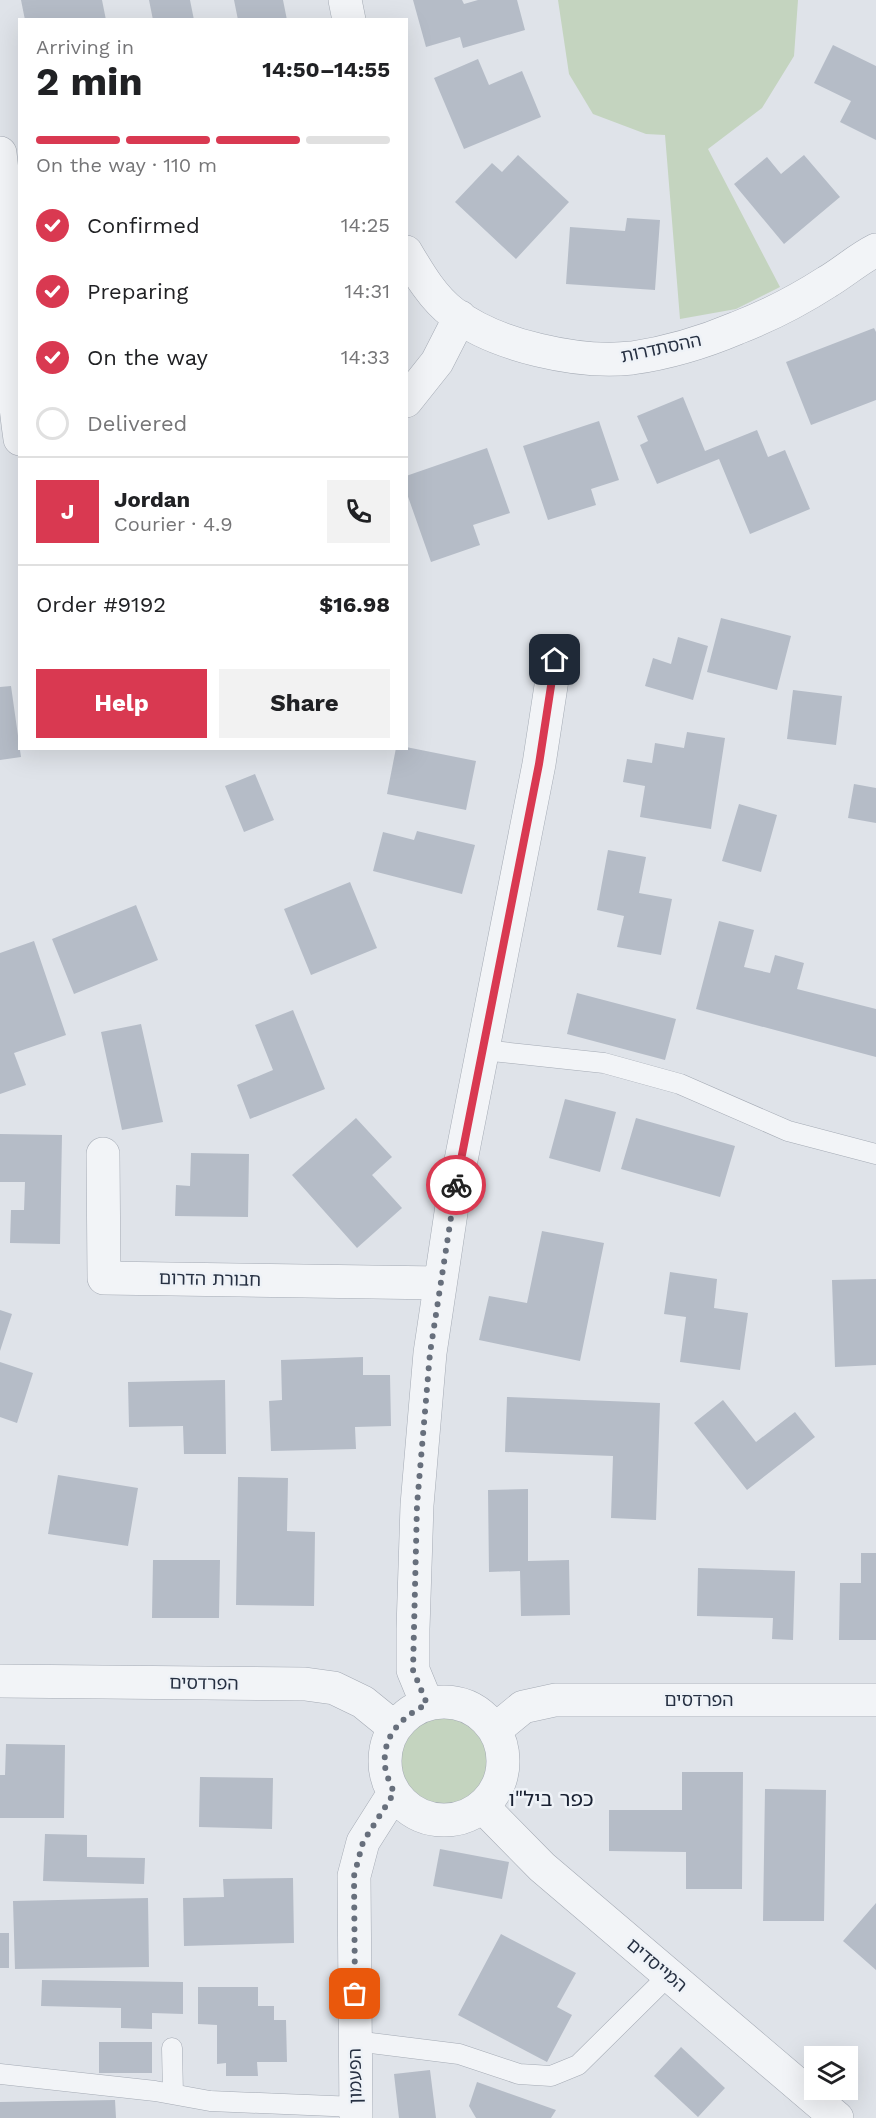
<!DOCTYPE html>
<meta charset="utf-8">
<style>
body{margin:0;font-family:"Work Sans","Noto Sans Hebrew",sans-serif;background:#f2f2f2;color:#202124;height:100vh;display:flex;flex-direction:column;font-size:22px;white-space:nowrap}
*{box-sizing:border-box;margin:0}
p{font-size:20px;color:#757577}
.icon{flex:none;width:33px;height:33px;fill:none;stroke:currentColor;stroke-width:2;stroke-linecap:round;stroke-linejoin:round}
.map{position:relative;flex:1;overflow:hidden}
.sheet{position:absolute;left:18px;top:18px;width:390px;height:732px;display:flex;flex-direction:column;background:#fff;border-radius:0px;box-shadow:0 6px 24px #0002}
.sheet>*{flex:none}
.tools{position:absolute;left:804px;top:2046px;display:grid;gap:12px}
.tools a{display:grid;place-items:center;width:54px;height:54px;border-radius:0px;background:#fff;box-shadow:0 6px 24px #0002;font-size:30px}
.pin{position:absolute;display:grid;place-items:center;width:51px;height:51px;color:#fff;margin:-26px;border-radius:12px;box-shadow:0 3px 9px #0006}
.courier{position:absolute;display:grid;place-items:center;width:60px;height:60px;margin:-30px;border:4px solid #d93951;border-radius:50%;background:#fff;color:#222;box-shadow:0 2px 8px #0007}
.headline em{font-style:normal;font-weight:700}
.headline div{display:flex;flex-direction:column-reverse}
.headline{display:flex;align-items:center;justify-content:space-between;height:102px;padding:0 18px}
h1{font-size:39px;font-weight:700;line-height:45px}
.bar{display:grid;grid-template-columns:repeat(4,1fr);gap:9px 6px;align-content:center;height:72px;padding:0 18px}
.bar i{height:8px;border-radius:4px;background:#e0e0e0}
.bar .current{background:#d93951}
.bar p{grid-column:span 4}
.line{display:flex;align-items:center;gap:15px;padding:0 18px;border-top:2px solid #e0e0e0}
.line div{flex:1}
.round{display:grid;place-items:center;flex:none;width:63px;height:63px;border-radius:0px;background:#f2f2f2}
ol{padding:0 18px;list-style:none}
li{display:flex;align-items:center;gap:18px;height:66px}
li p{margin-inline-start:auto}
li .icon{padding:6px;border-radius:50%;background:#d93951;color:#fff;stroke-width:4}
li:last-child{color:#757577}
li i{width:33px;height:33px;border:3px solid #e0e0e0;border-radius:50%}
.button{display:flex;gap:12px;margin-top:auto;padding:12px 18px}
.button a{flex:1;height:69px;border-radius:0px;background:#d93951;color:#fff;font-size:24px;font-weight:700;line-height:69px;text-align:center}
.button a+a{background:#f2f2f2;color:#202124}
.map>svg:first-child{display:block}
.green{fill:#c4d4bf}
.building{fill:#b5bcc7}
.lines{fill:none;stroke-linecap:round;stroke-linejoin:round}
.service-casing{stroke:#a4aab4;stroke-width:21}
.minor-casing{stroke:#a4aab4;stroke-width:34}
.service{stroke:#f2f4f7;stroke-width:20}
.minor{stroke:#f2f4f7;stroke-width:33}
.done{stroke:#676f7c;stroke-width:6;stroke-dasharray:0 10.8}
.route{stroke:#d93951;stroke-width:8}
.labels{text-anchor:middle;stroke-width:5;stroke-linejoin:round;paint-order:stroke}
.street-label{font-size:18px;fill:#263042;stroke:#eef2f7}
.quarter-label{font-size:21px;fill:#192132;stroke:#eef2f7}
</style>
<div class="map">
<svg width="876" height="2118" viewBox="0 0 876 2118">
<rect width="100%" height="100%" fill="#dfe3e9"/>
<path class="green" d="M558 0H798L794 56 762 108 708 149 780 287 736 309 680 319 665 135 646 134 593 114 569 74Z
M400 1761a44 44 0 1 1 88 0a44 44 0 1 1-88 0Z"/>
<path class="building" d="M21 0H102L106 20H25Z
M149 0H190L194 20H153Z
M234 0H283L287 20H238Z
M413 0H462L464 4 478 0H517L525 30 463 48 460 37 426 47Z
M833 45 876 66V140L840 122 851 101 814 83Z
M478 59 489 85 522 71 541 117 464 149 434 78Z
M518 155 569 202 516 259 455 202 492 163 502 172Z
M804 155 840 197 784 244 734 184 767 157 781 174Z
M627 218 660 220 655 290 566 284 570 227 625 231Z
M874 328 876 332V400L811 425 786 362Z
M683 397 705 451 757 430 768 457 785 450 810 509 750 534 719 459 657 484 640 445 648 441 637 416Z
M599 421 619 480 591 489 596 505 548 520 523 446Z
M487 448 510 513 473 525 480 545 431 562 406 491V476Z
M721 618 791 636 777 690 707 672Z
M678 637 708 646 693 700 645 686 653 658 671 664Z
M11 686 21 757 0 760V687Z
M793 690 842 696 836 745 787 739Z
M687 732 725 738 711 829 640 817 645 786 623 782 627 759 652 763 655 743 684 748Z
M406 747 476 761 466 810 387 794 396 748Z
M255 774 274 820 244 832 225 786Z
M854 784 876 788V823L848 818Z
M739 804 777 815 761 872 722 861Z
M417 831 475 845 462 894 373 871 383 832 414 840Z
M608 850 646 857 639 893 672 899 661 955 617 947 624 916 597 910Z
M350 882 377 948 311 975 284 909Z
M136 905 158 960 74 994 52 939Z
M719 921 754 930 744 967 770 973 775 955 804 963 797 989 876 1009V1057L696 1009Z
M34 941 66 1035 14 1053 26 1085 0 1094V953Z
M577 993 676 1019 665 1060 567 1034Z
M293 1010 325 1089 250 1119 237 1085 273 1070 255 1025Z
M141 1024 163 1122 122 1130 101 1032Z
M565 1099 616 1112 600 1172 549 1158Z
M356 1118 392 1157 372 1175 402 1208 357 1248 292 1175Z
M636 1118 735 1146 720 1197 621 1169Z
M0 1134 62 1135 60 1244 10 1243 11 1210H24L25 1182H0Z
M191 1153 249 1154 248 1217 175 1216 176 1185 190 1186Z
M542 1231 604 1243 580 1361 479 1340 489 1296 527 1303Z
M670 1272 717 1279 714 1308 748 1313 740 1370 680 1362 686 1317 664 1314Z
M876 1279V1365L835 1367 832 1280Z
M0 1310 12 1314 0 1351Z
M363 1357V1375H390L391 1426 355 1427 356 1449 271 1451 269 1401 282 1400 281 1360Z
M0 1362 33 1373 17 1423 0 1417Z
M225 1380 226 1454H184L183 1426 129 1427 128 1382Z
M507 1397 660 1403 656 1520 611 1518 613 1456 505 1452Z
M723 1400 756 1442 795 1412 815 1437 747 1490 694 1423Z
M58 1475 138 1488 128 1546 48 1534Z
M238 1477 288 1478 287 1531 315 1532 314 1606 236 1605Z
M528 1489V1561L569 1560 570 1615 521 1616 520 1571 489 1572 488 1490Z
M861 1553H876V1640H839L840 1583H861Z
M153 1560H220L219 1618H152Z
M698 1568 795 1571 793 1640 772 1639 773 1618 697 1616Z
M6 1744 65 1745 64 1818H0V1775H5Z
M682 1772H743L742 1889H686V1852L609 1851V1810H682Z
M200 1777 273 1778 272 1829 199 1827Z
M765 1789 826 1790 824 1921H763Z
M45 1834 87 1835V1857L145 1858 144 1884 43 1881Z
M440 1849 509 1862 502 1899 433 1886Z
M293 1878 294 1943 184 1946 183 1898 224 1897 223 1879Z
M148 1898 149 1967 15 1969 13 1901Z
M876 1903V1970L843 1941Z
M0 1933H9V1968H0Z
M501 1934 576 1973 557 2007 572 2015 547 2062 458 2015Z
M42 1980 183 1982V2014L152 2013V2029L121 2028V2008L41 2006Z
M198 1987H258V2006H274V2020H286L287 2062H257L258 2076H226V2063L217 2064V2025L198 2024Z
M99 2042H152V2073H99Z
M681 2047 725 2088 698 2117 654 2076Z
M430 2070 436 2118H399L394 2074Z
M477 2082 556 2110 551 2118H476L469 2106Z
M115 2100 116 2118H0V2102Z"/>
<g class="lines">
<defs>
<path id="service" d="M483 1050 604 1063 680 1084 788 1131 876 1154
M355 2041 459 2054 519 2074 551 2076 578 2065 669 1975
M172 2048 173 2094
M0 2074 155 2091 210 2101 356 2107"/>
<path id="minor" d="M345 0 349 20
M0 153C12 248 6 344 20 439
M406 252C419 274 433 298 453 313 496 346 579 364 632 358 667 353 704 342 737 328 768 316 799 300 827 282 844 272 858 259 876 250
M406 401 437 362 460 317
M103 1154 104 1278 440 1283
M0 1681 305 1684 334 1688 363 1702 395 1728
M385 1761a59 59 0 1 1 118 0a59 59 0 1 1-118 0Z
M427 1704 413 1670V1629L417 1505 430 1353 452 1206 539 764 555 660
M495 1730 523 1707 555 1700H876
M482 1806 542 1867 837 2118
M356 2118 354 1876 363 1842 394 1793"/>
</defs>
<use href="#service" class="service-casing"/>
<use href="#minor" class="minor-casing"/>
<use href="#service" class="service"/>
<use href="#minor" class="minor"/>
</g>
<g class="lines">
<path class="done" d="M355 1994 354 1876 363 1842 394 1793C391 1785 386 1775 385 1766 382 1735 402 1717 427 1704L413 1670 417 1505 430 1353 456 1185"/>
<path class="route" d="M456 1185 539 764 555 660"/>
</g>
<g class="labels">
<g class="street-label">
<text transform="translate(661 348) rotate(-12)" y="6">ההסתדרות</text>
<text transform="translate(210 1279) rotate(1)" y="6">חבורת הדרום</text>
<text transform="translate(204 1683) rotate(1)" y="6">הפרדסים</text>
<text x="699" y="1706">הפרדסים</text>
<text transform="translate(657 1965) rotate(40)" y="6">המייסדים</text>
<text transform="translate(355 2076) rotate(-91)" y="6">הפעמון</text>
</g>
<g class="quarter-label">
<text x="551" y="1806">כפר ביל"ו</text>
</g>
</g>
</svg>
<div class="tools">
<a><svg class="icon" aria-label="layers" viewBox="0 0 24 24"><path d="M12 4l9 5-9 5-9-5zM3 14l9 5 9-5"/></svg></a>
</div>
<div class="pin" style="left:355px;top:1994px;background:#ea580c"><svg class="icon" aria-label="bag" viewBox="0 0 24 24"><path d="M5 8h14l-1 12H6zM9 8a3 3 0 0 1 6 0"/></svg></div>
<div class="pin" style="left:555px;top:660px;background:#1f2937"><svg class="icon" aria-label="home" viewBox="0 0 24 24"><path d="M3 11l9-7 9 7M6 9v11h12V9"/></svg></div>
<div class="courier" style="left:456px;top:1185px"><svg class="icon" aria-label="bike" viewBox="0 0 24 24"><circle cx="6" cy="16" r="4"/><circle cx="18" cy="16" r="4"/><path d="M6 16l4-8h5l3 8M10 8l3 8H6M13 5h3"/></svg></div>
<section class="sheet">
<div class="headline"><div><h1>2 min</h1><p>Arriving in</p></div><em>14:50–14:55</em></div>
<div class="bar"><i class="current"></i><i class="current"></i><i class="current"></i><i></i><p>On the way · 110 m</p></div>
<ol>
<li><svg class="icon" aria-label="check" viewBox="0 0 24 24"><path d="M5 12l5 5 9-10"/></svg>Confirmed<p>14:25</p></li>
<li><svg class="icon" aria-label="check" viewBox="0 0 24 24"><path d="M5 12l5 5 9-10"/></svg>Preparing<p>14:31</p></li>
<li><svg class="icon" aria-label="check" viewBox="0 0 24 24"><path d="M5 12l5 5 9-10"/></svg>On the way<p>14:33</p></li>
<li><i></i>Delivered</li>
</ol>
<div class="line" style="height:108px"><b class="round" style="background:#d93951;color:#fff">J</b><div><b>Jordan</b><p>Courier · 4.9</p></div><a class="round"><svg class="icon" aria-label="phone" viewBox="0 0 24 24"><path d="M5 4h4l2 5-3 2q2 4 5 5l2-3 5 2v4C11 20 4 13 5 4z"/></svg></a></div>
<div class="line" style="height:78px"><div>Order #9192</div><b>$16.98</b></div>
<div class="button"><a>Help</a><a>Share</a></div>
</section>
</div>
